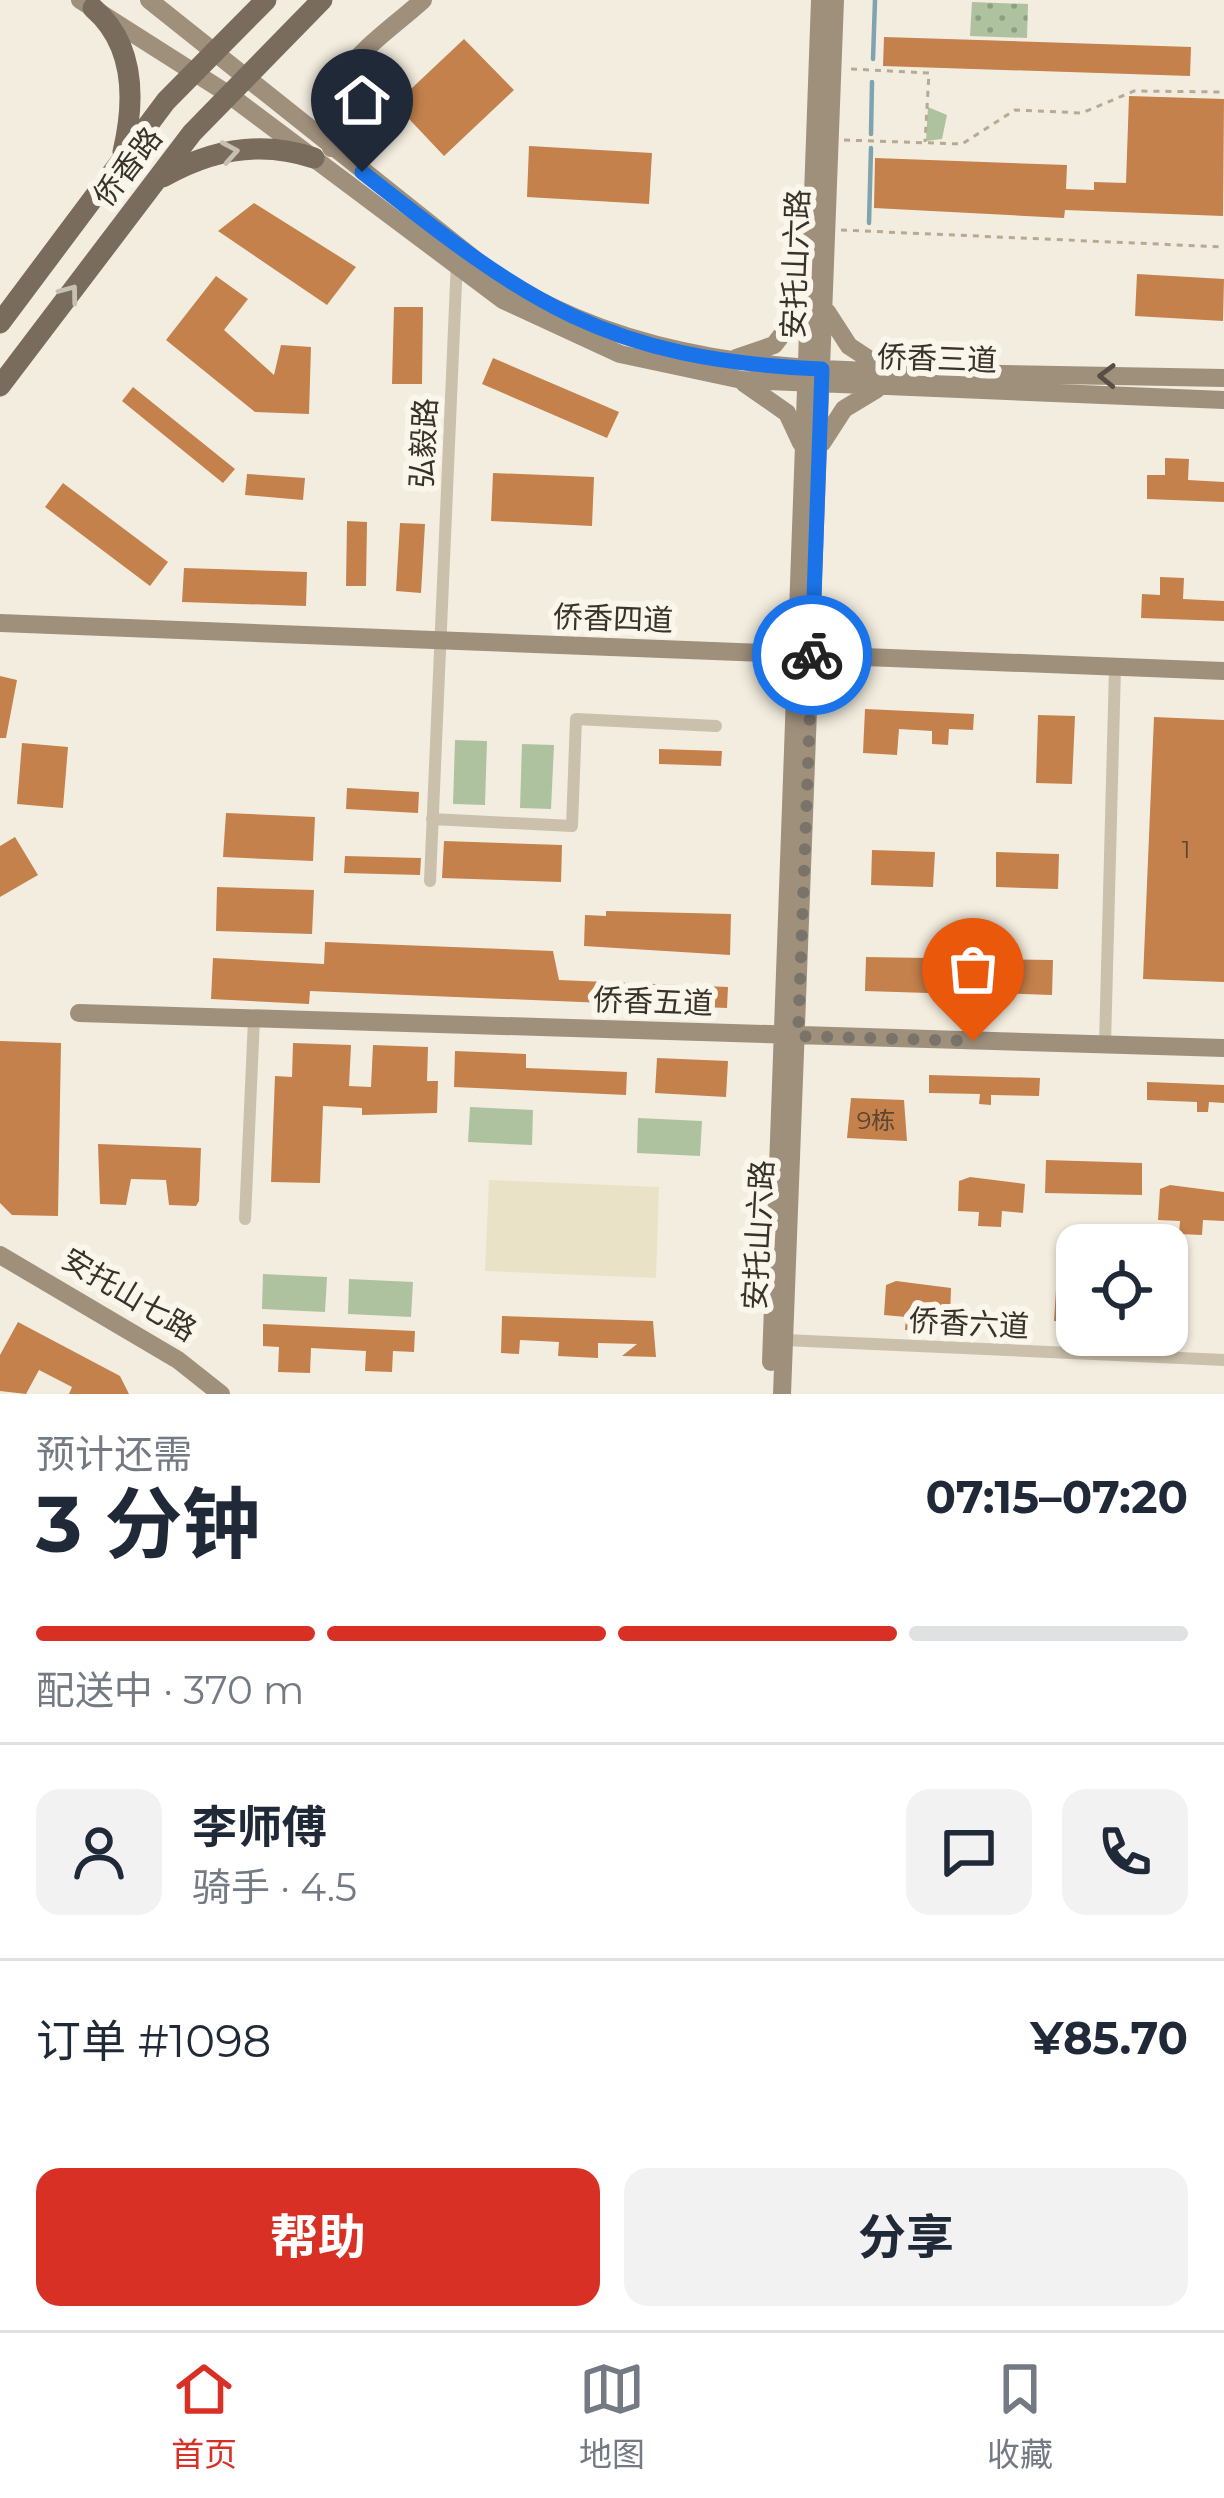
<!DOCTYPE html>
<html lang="zh">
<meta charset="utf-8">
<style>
body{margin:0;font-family:Montserrat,"Noto Sans SC",sans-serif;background:#f2f2f3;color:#1f2937;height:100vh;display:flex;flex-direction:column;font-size:45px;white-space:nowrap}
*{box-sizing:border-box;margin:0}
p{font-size:39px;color:#747a83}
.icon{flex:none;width:66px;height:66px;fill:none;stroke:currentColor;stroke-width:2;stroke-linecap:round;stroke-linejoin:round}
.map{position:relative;height:1394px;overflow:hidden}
.details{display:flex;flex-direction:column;background:#fff;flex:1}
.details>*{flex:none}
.fabs{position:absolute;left:1056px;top:1224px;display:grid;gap:24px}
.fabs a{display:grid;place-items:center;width:132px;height:132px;border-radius:24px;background:#fff;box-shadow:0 3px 9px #0004;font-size:60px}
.pin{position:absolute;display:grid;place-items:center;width:102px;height:102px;color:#fff;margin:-123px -51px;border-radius:50% 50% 50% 0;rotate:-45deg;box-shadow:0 0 12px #0007}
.pin .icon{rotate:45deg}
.courier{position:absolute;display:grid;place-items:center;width:120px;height:120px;margin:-60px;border:9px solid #1a73e8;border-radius:50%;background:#fff;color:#222;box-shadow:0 3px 15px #0007}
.overview em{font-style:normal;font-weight:700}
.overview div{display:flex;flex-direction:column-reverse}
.overview{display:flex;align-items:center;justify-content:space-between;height:204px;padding:0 36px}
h1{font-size:78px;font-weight:700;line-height:90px}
.bar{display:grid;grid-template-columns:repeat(4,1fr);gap:18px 12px;align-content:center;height:144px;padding:0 36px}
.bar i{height:15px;border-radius:9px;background:#e0e1e3}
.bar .active{background:#d93025}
.bar p{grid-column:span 4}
.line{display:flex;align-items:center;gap:30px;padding:0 36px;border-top:3px solid #e0e1e3}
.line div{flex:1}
.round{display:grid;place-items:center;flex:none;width:126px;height:126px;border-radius:24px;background:#f2f2f3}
.cta{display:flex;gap:24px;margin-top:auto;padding:24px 36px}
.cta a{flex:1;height:138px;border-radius:24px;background:#d93025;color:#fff;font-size:48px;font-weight:700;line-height:138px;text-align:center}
.cta a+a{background:#f2f2f3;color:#1f2937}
.tabs{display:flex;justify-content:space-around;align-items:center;height:168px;border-top:3px solid #e0e1e3;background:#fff;font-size:33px;color:#747a83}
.tabs a{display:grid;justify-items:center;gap:6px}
.tabs .active{color:#d93025}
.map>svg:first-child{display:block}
.grass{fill:#afc29f}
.park{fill:url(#park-dots)}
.plaza{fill:#eae2c7}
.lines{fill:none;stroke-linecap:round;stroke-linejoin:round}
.stream{stroke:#7fa4b0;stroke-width:4.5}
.building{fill:#c4814c}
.path{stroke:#b7aa95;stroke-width:3;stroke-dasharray:6 6;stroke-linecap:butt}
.street{stroke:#cbc0ab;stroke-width:12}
.secondary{stroke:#9f907c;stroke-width:18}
.primary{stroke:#7a6c5c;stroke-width:21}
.oneway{stroke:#c7bfb2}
.oneway2{stroke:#584e43}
.done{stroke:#7a7369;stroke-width:12;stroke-dasharray:0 21.6}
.route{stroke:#1a73e8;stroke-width:15}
.labels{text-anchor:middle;stroke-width:12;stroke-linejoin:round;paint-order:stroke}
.number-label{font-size:24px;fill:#5c4632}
.street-label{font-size:30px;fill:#39322a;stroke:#faf6ec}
</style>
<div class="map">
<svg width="1224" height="1394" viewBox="0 0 1224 1394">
<defs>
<pattern id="park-dots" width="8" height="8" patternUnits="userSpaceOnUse" patternTransform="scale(3)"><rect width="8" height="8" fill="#afc29f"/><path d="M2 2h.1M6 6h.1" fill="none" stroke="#8f9e82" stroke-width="1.8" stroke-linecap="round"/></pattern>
</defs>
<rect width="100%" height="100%" fill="#f3eddf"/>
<path class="grass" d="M928 107 947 115 942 139 926 141Z
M455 740 487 741 485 805 453 804Z
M522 744 554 745 551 809 520 808Z
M470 1107 533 1110 532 1145 468 1142Z
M638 1118 702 1121 700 1156 637 1153Z
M263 1274 327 1277 325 1312 262 1309Z
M349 1279 413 1282 411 1317 348 1314Z"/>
<path class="park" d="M972 2 1028 4 1027 38 970 36Z"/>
<path class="plaza" d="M489 1180 659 1187 656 1278 485 1271Z"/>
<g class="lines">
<path class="stream" d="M873 59 875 0
M871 134 872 82
M869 223 871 148"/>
</g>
<path class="building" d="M884 37 1191 47 1190 76 883 66Z
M464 39 514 90 444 156 395 104Z
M1129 96 1224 99 1223 216 1065 210 1064 218 874 208 875 158 1067 165 1066 189 1094 190V182L1126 183Z
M529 146 652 153 649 204 527 197Z
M254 203 356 267 327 305 218 231Z
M1137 274 1224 279 1223 321 1135 316Z
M216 276 248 299 224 330 274 375 281 345 311 347 309 414 255 412 166 340Z
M394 307H423L422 384H392Z
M493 358 619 412 607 438 482 384Z
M133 387 235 469 223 483 122 401Z
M1165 458 1189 459 1188 480 1224 482V502L1147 499V475H1165Z
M493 473 594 477 592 526 491 521Z
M247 474 305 478 303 500 245 495Z
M63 483 168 562 150 586 45 507Z
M347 521 367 522 366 586H346Z
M400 523 425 524 421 593 396 591Z
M184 568 307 572 306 606 182 602Z
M1160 577 1184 578 1183 599 1224 601V621L1141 618 1142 594 1160 595Z
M0 676 17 680 6 738H0Z
M865 709 974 714 973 730 949 729 948 745 932 744V731L899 729 897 755 863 753Z
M1038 715 1075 716 1072 784 1036 783Z
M1154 717 1224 720V982L1143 979Z
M22 743 68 747 63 808 17 804Z
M659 749 722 751 721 766 659 764Z
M347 788 419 792 418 813 346 809Z
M226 813 315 817 313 861 223 857Z
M15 837 38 875 0 897V846Z
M444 841 562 845 561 882 442 878Z
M872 850 935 852 933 887 871 885Z
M996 852 1059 854 1058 889 996 887Z
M345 856 421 858 420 875 344 873Z
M217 887 314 890 312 934 216 931Z
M606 911 731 914 730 955 584 946 585 915 606 916Z
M325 942 553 951 559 980 728 987 727 1008 310 991 309 1004 211 999 213 958 324 964Z
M866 957 929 958 928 993 865 991Z
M991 959 1053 960 1052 995 990 993Z
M0 1041 61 1043 58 1216 12 1215 0 1203Z
M293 1043 351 1045 349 1086 371 1087 373 1045 428 1047 427 1081H438L437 1113 362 1115V1108L323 1106 320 1183 271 1182 275 1076 292 1077Z
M455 1051 526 1054V1068L627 1072 626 1095 454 1087Z
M657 1058 728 1061 726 1097 655 1093Z
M929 1075 1040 1078 1039 1096 991 1095V1105L979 1104 980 1094 929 1093Z
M1147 1082 1224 1085V1103L1209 1102 1208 1112H1197V1102L1147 1100Z
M851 1098 904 1100 907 1141 847 1138Z
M98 1144 201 1148 199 1201 196 1206 169 1205 166 1180 131 1179 126 1205 100 1204Z
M1046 1160 1142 1163V1195L1045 1193Z
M970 1177 1025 1184 1023 1213 1002 1211 1001 1227 978 1226 979 1212 958 1211 959 1181Z
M1170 1185 1224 1192V1221L1203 1220 1202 1235 1179 1234 1180 1221 1158 1220 1160 1189Z
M896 1281 951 1288 950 1317 928 1316 927 1331 905 1330 906 1317 884 1315 886 1285Z
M1066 1286 1077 1287V1322L1054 1321 1056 1290Z
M502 1316 653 1321 656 1357 622 1356 637 1344 598 1343V1358L558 1356 559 1342 520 1340 519 1354 501 1353Z
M18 1322 120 1376 129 1394H69L72 1387 39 1370 26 1394 0 1391V1355Z
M263 1324 415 1331 414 1352 393 1351 392 1372 365 1371 366 1351 311 1348 310 1373 278 1372 279 1347 263 1346Z"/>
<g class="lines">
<path class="path" d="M851 69 929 73 925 142
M844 140 962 144 1015 110 1082 113 1134 91 1224 92
M841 230 1224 247"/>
<path class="street" d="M432 819 572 826 576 719 716 726
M430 881 457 260
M1105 1044 1115 668
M245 1219 254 1019
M785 1340 1224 1360"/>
<path class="secondary" d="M80 0 228 94 503 300 620 354 742 380 1224 400
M149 0 492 273C633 366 786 370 949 373 1041 375 1132 376 1224 378
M331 148C310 79 378 41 423 0
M827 312 849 346 881 367
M736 358 774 345 805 305
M744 383 787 413 801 443
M822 443 844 409 877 389
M0 623 1224 671
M79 1013 1224 1048
M0 1255 178 1360 221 1394
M771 1362 820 0
M782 1394 835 0"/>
<path class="primary" d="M93 8C136 45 135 101 123 152
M163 177C210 150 261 140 314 158
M0 323 166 101 266 0
M0 386 192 133 322 0"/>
</g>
<defs><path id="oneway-chevron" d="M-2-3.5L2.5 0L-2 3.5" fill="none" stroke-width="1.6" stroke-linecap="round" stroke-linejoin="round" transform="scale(3)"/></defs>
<g class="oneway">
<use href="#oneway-chevron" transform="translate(230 152) rotate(-10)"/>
<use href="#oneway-chevron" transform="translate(70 293) rotate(-53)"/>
</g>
<use class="oneway2" href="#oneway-chevron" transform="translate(1107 376) rotate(-179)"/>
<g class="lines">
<path class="done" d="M812 655 798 1036 973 1041"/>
<path class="route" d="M362 172C527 302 605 360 822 369L812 655"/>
</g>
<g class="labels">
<g class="number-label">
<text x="1186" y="858">1</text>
<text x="876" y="1129">9栋</text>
</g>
<g class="street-label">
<text transform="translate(128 167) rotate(-52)" y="10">侨香路</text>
<text transform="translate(796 264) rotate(-88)" y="10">安托山六路</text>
<text transform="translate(937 359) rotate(2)" y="10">侨香三道</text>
<text transform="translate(424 443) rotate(-87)" y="10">弘毅路</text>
<text transform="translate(613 619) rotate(2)" y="10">侨香四道</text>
<text transform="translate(653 1002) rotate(2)" y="10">侨香五道</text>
<text transform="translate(759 1235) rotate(-87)" y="10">安托山六路</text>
<text transform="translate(129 1295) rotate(31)" y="10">安托山七路</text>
<text transform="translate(969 1324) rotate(3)" y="10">侨香六道</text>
</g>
</g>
</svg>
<div class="fabs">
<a><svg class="icon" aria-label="locate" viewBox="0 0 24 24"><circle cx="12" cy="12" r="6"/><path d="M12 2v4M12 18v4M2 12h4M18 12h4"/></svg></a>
</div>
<div class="pin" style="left:973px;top:1041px;background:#ea580c"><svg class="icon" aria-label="bag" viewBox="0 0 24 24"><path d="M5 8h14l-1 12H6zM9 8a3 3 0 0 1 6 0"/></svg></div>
<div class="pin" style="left:362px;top:172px;background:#1f2937"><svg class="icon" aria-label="home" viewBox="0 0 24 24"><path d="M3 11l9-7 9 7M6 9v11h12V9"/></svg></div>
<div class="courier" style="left:812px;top:655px"><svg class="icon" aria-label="bike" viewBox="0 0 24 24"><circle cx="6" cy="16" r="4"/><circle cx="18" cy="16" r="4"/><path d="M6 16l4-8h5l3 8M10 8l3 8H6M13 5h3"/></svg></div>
</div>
<section class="details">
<div class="overview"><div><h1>3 分钟</h1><p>预计还需</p></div><em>07:15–07:20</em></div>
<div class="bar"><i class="active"></i><i class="active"></i><i class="active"></i><i></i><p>配送中 · 370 m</p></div>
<div class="line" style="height:216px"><a class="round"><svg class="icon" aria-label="person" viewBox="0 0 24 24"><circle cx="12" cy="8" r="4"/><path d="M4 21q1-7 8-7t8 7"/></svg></a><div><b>李师傅</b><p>骑手 · 4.5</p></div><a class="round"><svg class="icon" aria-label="chat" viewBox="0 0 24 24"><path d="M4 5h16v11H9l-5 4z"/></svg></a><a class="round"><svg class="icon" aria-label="phone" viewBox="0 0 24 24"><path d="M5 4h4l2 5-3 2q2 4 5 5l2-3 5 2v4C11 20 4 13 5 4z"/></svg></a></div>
<div class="line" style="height:156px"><div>订单 #1098</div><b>¥85.70</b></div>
<div class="cta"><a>帮助</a><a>分享</a></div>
</section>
<nav class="tabs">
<a class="active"><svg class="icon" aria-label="home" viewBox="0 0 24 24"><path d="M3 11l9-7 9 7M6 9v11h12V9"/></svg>首页</a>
<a><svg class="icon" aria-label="map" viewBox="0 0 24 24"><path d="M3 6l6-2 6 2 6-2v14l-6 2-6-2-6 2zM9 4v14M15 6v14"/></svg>地图</a>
<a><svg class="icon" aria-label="saved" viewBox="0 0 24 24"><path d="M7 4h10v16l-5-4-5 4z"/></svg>收藏</a>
</nav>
